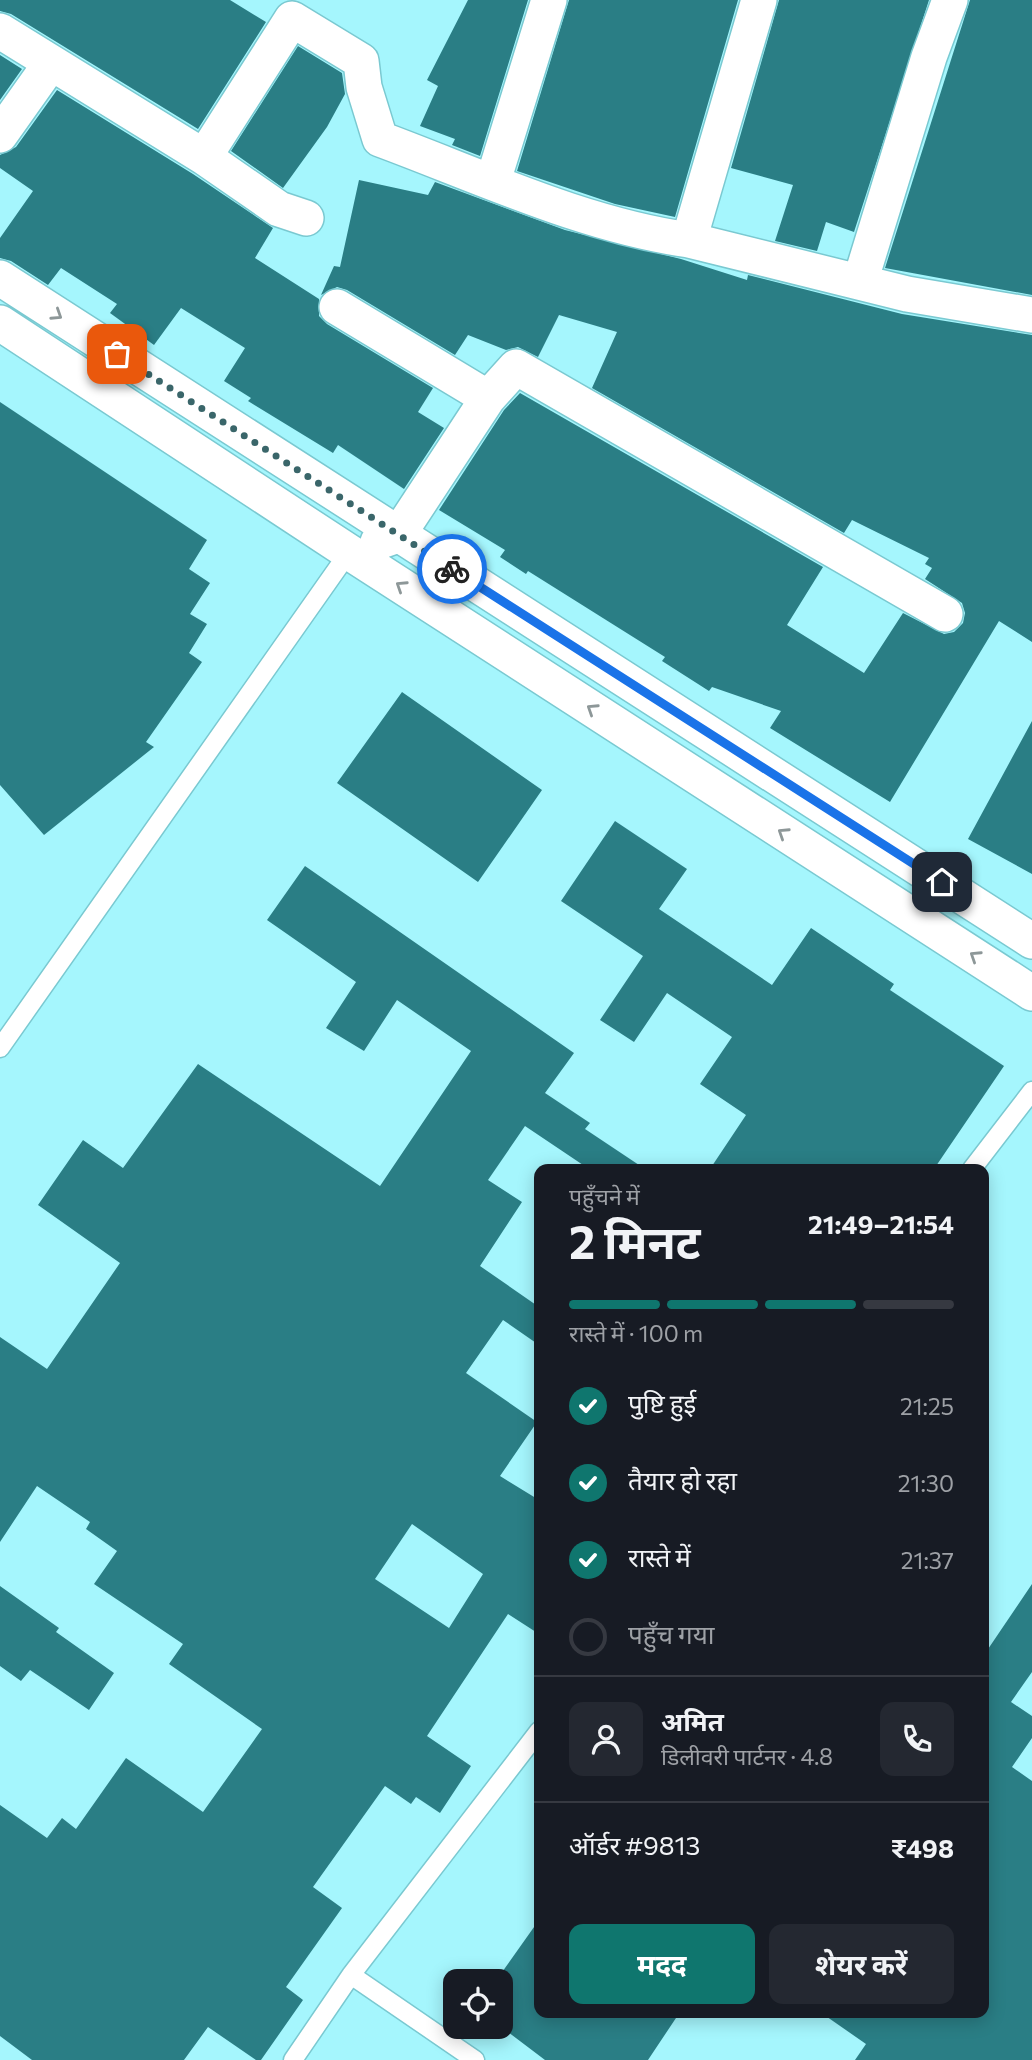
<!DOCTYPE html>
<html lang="hi">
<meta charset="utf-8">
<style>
body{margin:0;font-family:Commissioner,"Noto Sans Devanagari",sans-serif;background:#242831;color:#f1f3f6;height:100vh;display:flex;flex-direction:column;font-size:26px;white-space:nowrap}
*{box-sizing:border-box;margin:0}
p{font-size:23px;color:#9ea1a6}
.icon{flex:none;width:38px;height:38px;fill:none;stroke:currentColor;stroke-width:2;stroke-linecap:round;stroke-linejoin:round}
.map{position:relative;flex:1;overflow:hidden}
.side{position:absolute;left:534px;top:1164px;width:455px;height:854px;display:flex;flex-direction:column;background:#171b24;border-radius:14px;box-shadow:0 4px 18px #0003}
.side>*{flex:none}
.controls{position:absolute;left:443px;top:1969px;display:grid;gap:14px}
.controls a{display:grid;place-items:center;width:70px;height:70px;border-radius:14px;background:#171b24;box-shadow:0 4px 18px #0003;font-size:35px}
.pin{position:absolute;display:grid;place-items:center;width:60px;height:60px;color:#fff;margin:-30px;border-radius:14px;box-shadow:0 4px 10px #0006}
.courier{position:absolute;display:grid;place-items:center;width:70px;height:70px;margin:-35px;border:5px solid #1a73e8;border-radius:50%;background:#fff;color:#222;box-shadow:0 2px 9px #0007}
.head em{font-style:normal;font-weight:700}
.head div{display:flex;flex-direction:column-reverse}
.head{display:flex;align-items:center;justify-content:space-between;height:119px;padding:0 35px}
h1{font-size:46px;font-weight:700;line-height:52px}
.bar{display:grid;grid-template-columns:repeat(4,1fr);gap:10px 7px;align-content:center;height:84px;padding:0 35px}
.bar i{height:9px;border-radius:5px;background:#363941}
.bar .current{background:#0f766e}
.bar p{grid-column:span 4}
.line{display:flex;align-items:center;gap:18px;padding:0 35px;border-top:2px solid #363941}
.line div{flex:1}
.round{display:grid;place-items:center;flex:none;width:74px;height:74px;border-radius:14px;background:#242831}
ol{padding:0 35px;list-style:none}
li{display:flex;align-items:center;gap:21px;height:77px}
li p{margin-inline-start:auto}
li .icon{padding:7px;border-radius:50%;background:#0f766e;color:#fff;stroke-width:4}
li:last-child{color:#9ea1a6}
li i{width:38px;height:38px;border:4px solid #363941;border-radius:50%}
.button{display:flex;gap:14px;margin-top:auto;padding:14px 35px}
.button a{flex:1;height:80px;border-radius:14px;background:#0f766e;color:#fff;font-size:28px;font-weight:700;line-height:80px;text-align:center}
.button a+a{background:#242831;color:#f1f3f6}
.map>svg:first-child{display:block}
.building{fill:#2a7e85;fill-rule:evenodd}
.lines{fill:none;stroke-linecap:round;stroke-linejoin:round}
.lane-casing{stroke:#7ac9d1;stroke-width:21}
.street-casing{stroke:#7ac9d1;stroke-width:38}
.lane{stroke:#fff;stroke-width:18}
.street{stroke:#fff;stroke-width:35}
.oneway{stroke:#8d9798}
.done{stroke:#3a666a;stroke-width:7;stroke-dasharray:0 12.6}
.route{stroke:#1a73e8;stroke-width:9}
</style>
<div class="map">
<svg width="1032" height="2060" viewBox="0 0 1032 2060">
<rect width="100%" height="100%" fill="#a5f6fd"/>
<path class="building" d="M0 0H230L266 22 198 129 11 14 0 11Z
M468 0H528L480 156 452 145 455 139 420 126 438 86 427 80Z
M569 0H738L675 217 615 204 517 171Z
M779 0H929L854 232 826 222 817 251 775 241 793 185 731 168Z
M970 0H1032V295L885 268Z
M298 46 342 73 345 94 327 127 283 188 231 151Z
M0 55 22 69 0 100Z
M57 90 193 174 273 228 255 258 319 299V316L327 324 433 388 418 412 444 428 404 489 338 445 333 453 248 401 251 398 224 381 245 348 181 308 154 345 110 313 117 304 61 268 48 285 11 261 0 258V238L33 191 0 168V155L16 147Z
M359 180 428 195 435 182 565 230 681 259 747 280 748 275 902 314 1032 335V642L999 621 890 802 770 728 781 711 712 687 709 691 662 661 665 657 528 571 526 574 500 557 505 550 439 510 504 410 520 393 823 567 787 625 864 673 903 613 944 634 954 632 963 623 965 613 962 603 925 579 932 568 925 564 929 558 852 520 844 533 592 388 617 332 559 315 538 357 518 347 506 350 468 335 455 355 347 290 337 287 321 295 334 266 340 267Z
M0 402 207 540 189 569 210 583 190 614 207 624 189 653 202 662 146 742 154 747 44 835 0 785Z
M402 692 542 790 478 882 337 783Z
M1032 721V874L968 839Z
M615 821 687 869 659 909 772 985 811 928 894 984 890 990 1004 1066 934 1169H710L746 1115 700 1084 732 1037 667 993 634 1042 600 1020 643 956 561 901Z
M305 866 574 1053 545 1093 590 1123 585 1129 645 1169H589L525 1126 488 1180 522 1202 480 1266 539 1307V1345L503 1320 466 1373 537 1422 500 1476 539 1500V1634L508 1614 427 1736 471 1766 440 1813 416 1797 411 1804 385 1786 313 1887 342 1908 286 1987 303 2000 261 2060H256L208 2027 184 2060H32L0 2036V1805L47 1838 62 1818 76 1829 126 1758 203 1812 262 1729 169 1664 183 1644 94 1584 117 1551 86 1529 90 1522 37 1486 0 1542V1337L47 1369 120 1263 38 1205 83 1140 123 1168 198 1064 380 1186 471 1051 397 1000 364 1051 326 1028 356 982 267 920ZM412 1524 483 1574 449 1628 375 1579Z
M1032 1584V1672L1011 1702 1032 1716V1738L1012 1767 1032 1781V2060H855L866 2044 820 2012H984V1655Z
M0 1586 59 1628 56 1632 114 1673 89 1710 30 1670 21 1681 0 1666Z
M539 1920V2012H680L648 2060H545L500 2026V1975Z"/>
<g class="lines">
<defs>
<path id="lane" d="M0 1048 349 552
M972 1169 1032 1091
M351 1975 475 2060
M293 2060 351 1975 539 1731"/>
<path id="street" d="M0 31 204 157 292 19 361 61 364 87 380 139C480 176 583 225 689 240L907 294 1032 315
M0 135 51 63
M204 157 279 209 306 218
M493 181 549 0
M689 240 759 0
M0 278 1032 941
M860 282 929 57 950 0
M337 307 488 398
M0 323 349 552 1032 993
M378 542 398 535 488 398 516 367 945 614"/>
</defs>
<use href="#lane" class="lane-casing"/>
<use href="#street" class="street-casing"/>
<use href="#lane" class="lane"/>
<use href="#street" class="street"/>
</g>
<defs><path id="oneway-chevron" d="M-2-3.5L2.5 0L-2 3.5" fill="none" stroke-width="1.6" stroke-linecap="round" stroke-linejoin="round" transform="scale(1.75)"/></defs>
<g class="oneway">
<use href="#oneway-chevron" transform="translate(57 315) rotate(33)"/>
<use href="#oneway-chevron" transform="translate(401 586) rotate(-147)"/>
<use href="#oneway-chevron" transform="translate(592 709) rotate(-147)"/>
<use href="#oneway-chevron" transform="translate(783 833) rotate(-147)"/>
<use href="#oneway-chevron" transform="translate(975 956) rotate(-147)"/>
</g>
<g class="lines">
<path class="done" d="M117 354 452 569"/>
<path class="route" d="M452 569 942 882"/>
</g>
</svg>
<div class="controls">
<a><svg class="icon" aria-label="locate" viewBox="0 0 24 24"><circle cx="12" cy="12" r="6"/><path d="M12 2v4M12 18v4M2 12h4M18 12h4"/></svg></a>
</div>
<div class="pin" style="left:117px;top:354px;background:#ea580c"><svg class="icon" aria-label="bag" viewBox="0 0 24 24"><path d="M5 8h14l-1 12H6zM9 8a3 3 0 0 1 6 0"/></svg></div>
<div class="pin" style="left:942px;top:882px;background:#1f2937"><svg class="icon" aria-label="home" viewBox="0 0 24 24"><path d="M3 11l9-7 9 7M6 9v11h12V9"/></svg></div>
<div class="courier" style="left:452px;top:569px"><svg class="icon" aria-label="bike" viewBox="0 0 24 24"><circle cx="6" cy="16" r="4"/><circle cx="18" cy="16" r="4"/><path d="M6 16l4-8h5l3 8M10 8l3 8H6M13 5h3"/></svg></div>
<section class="side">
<div class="head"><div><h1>2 मिनट</h1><p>पहुँचने में</p></div><em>21:49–21:54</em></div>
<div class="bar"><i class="current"></i><i class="current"></i><i class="current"></i><i></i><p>रास्ते में · 100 m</p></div>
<ol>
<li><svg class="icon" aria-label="check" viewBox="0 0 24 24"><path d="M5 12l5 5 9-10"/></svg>पुष्टि हुई<p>21:25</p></li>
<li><svg class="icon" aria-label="check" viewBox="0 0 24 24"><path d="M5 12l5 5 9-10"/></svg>तैयार हो रहा<p>21:30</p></li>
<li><svg class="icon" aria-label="check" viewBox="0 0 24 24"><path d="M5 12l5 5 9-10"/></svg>रास्ते में<p>21:37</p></li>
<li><i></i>पहुँच गया</li>
</ol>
<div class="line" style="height:126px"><a class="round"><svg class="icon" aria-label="person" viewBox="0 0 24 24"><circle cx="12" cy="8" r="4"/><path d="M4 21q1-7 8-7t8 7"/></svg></a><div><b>अमित</b><p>डिलीवरी पार्टनर · 4.8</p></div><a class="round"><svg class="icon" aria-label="phone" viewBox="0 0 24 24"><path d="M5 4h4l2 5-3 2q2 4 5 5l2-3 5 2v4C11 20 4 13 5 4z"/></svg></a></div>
<div class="line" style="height:91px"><div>ऑर्डर #9813</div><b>₹498</b></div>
<div class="button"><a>मदद</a><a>शेयर करें</a></div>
</section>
</div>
